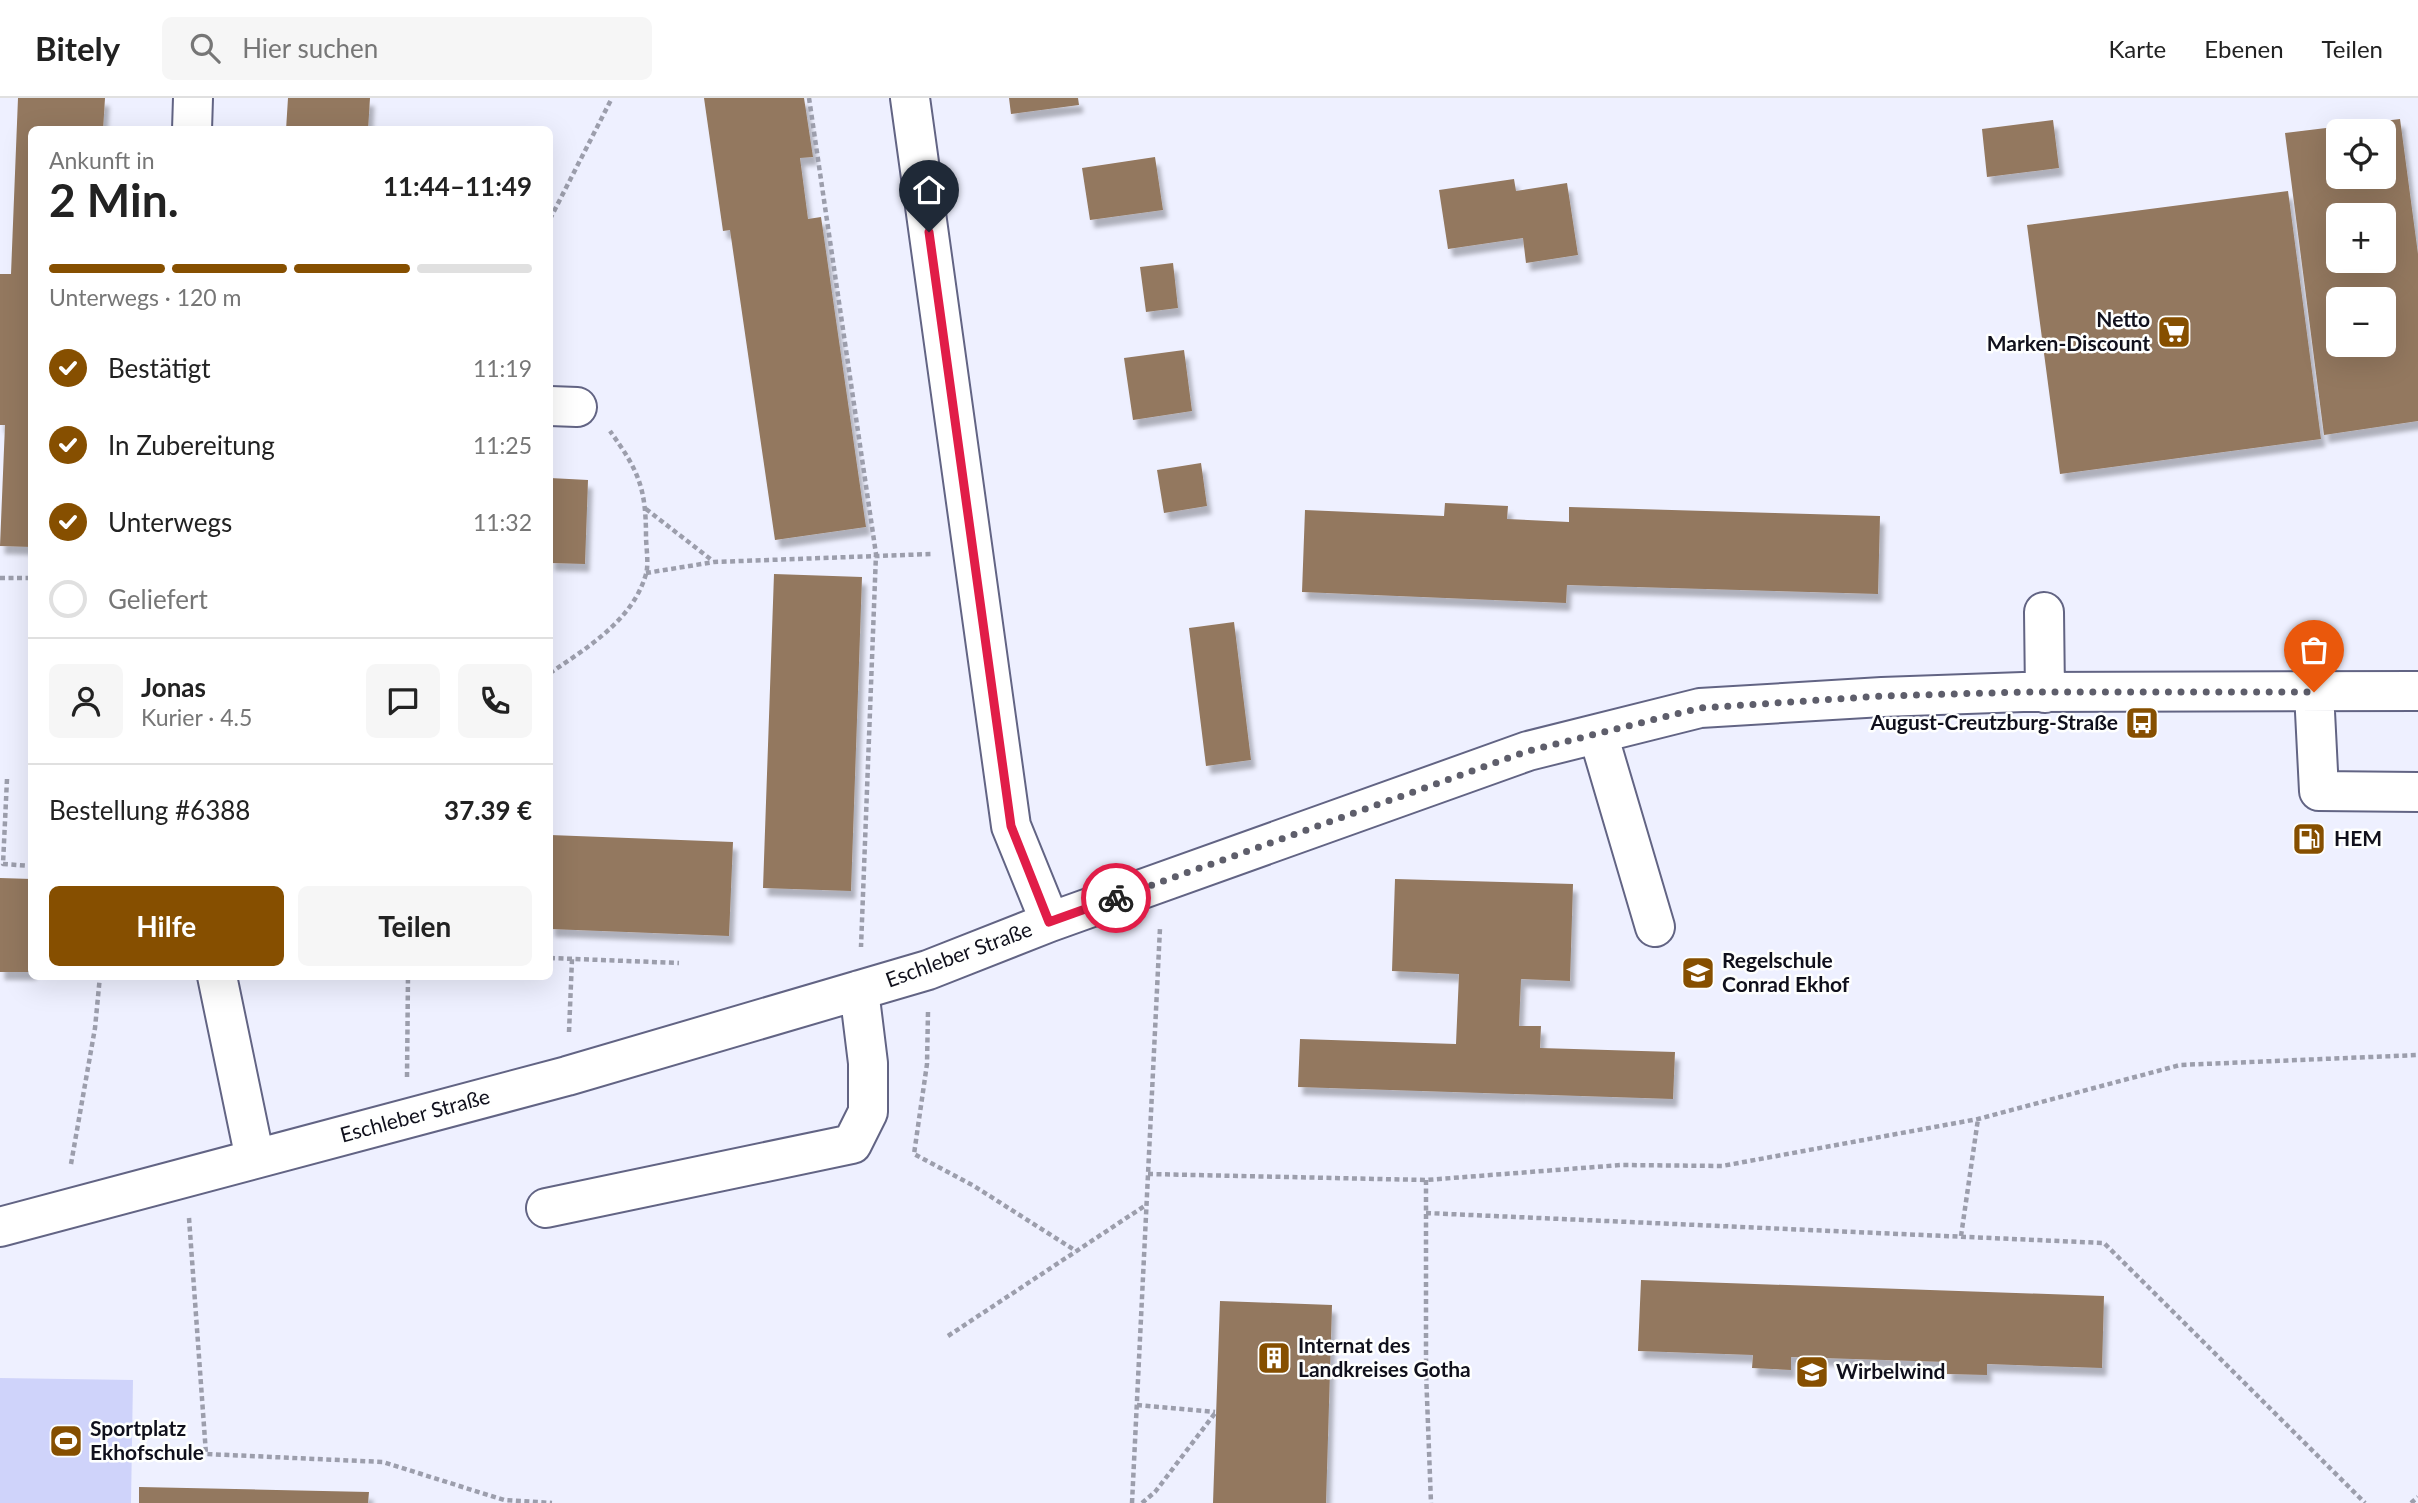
<!DOCTYPE html>
<html lang="de">
<meta charset="utf-8">
<style>
body{margin:0;font-family:Lato,sans-serif;background:#f6f6f6;color:#222;height:100vh;display:flex;flex-direction:column;font-size:26px;white-space:nowrap}
*{box-sizing:border-box;margin:0}
p{font-size:23px;color:#767676}
.icon{flex:none;width:38px;height:38px;fill:none;stroke:currentColor;stroke-width:2;stroke-linecap:round;stroke-linejoin:round}
.map{position:relative;flex:1;overflow:hidden}
.details{position:absolute;left:28px;top:28px;width:525px;height:854px;display:flex;flex-direction:column;background:#fff;border-radius:10px;box-shadow:0 7px 28px #0002}
.details>*{flex:none}
.tools{position:absolute;left:2326px;top:21px;display:grid;gap:14px}
.tools a{display:grid;place-items:center;width:70px;height:70px;border-radius:10px;background:#fff;box-shadow:0 7px 28px #0002;font-size:35px}
.pin{position:absolute;display:grid;place-items:center;width:60px;height:60px;color:#fff;margin:-72px -30px;border-radius:50% 50% 50% 0;rotate:-45deg;box-shadow:0 0 7px #0007}
.pin .icon{rotate:45deg}
.courier{position:absolute;display:grid;place-items:center;width:70px;height:70px;margin:-35px;border:5px solid #e11d48;border-radius:50%;background:#fff;color:#222;box-shadow:0 2px 9px #0007}
.summary em{font-style:normal;font-weight:700}
.summary div{display:flex;flex-direction:column-reverse}
.summary{display:flex;align-items:center;justify-content:space-between;height:119px;padding:0 21px}
h1{font-size:46px;font-weight:700;line-height:52px}
.bar{display:grid;grid-template-columns:repeat(4,1fr);gap:10px 7px;align-content:center;height:84px;padding:0 21px}
.bar i{height:9px;border-radius:5px;background:#e0e0e0}
.bar .selected{background:#864f00}
.bar p{grid-column:span 4}
.line{display:flex;align-items:center;gap:18px;padding:0 21px;border-top:2px solid #e0e0e0}
.line div{flex:1}
.round{display:grid;place-items:center;flex:none;width:74px;height:74px;border-radius:10px;background:#f6f6f6}
ol{padding:0 21px;list-style:none}
li{display:flex;align-items:center;gap:21px;height:77px}
li p{margin-inline-start:auto}
li .icon{padding:7px;border-radius:50%;background:#864f00;color:#fff;stroke-width:4}
li:last-child{color:#767676}
li i{width:38px;height:38px;border:4px solid #e0e0e0;border-radius:50%}
.button{display:flex;gap:14px;margin-top:auto;padding:14px 21px}
.button a{flex:1;height:80px;border-radius:10px;background:#864f00;color:#fff;font-size:28px;font-weight:700;line-height:80px;text-align:center}
.button a+a{background:#f6f6f6;color:#222}
header{display:flex;align-items:center;gap:42px;box-sizing:border-box;height:98px;padding:0 35px;background:#fff;border-bottom:2px solid #e0e0e0}
header strong{font-size:33px}
nav{display:flex;gap:38px;margin-inline-start:auto;font-size:24px}
.search{width:490px;height:63px;background:#f6f6f6;display:flex;align-items:center;gap:18px;box-sizing:border-box;padding:0 24px;border-radius:10px;color:#767676;font-size:26px}
.map>svg:first-child{display:block}
.green{fill:#cfd3fa}
.building{fill:#93785f;fill-rule:evenodd;filter:url(#shadow)}
.lines{fill:none;stroke-linecap:round;stroke-linejoin:round}
.minor-casing{stroke:#626484;stroke-width:42}
.path{stroke:#9c9eac;stroke-width:4.5;stroke-dasharray:5 3.5;stroke-linecap:butt}
.minor{stroke:#fff;stroke-width:38}
.done{stroke:#5e5e6b;stroke-width:7;stroke-dasharray:0 12.6}
.route{stroke:#e11d48;stroke-width:9}
.labels{text-anchor:middle;stroke-width:5;stroke-linejoin:round;paint-order:stroke}
.poi-label{font-size:21px;font-weight:bold;fill:#10101c;stroke:#fefffe;text-anchor:start}
.street-label{font-size:21px;fill:#10101c;stroke:#fefffe}
</style>
<header>
<strong>Bitely</strong>
<div class="search"><svg class="icon" aria-label="search" viewBox="0 0 24 24"><circle cx="10" cy="10" r="6"/><path d="M15 15l6 6"/></svg>Hier suchen</div>
<nav><a>Karte</a><a>Ebenen</a><a>Teilen</a></nav>
</header>
<div class="map">
<svg width="2418" height="1405" viewBox="0 0 2418 1405">
<defs>
<filter id="shadow"><feDropShadow dx="4.5" dy="8" stdDeviation="2" flood-color="#0004"/></filter>
</defs>
<rect width="100%" height="100%" fill="#eef0ff"/>
<path class="green" d="M0 1280 133 1282 131 1405H0Z"/>
<path class="building" d="M18 0H105L103 32H32V449L0 448 5 327H0V176H11Z
M288 0H370L368 32H286Z
M704 0H804L813 59 800 60 808 121 821 119 866 429 775 442 730 132 723 133Z
M1009 0H1078L1079 7 1011 16Z
M2400 21 2418 156V323L2324 337 2285 35ZM2338 33H2384V79H2338ZM2338 117H2384V163H2338ZM2338 201H2384V247H2338Z
M2053 22 2059 70 1987 79 1982 31Z
M1155 59 1163 112 1090 122 1082 70Z
M1514 81 1516 93 1567 85 1578 157 1526 165 1523 140 1448 151 1439 92Z
M2288 93 2321 341 2060 376 2027 127Z
M1173 165 1178 210 1146 214 1140 169Z
M1184 252 1192 313 1133 322 1124 260Z
M1201 365 1207 408 1164 415 1157 372Z
M550 380 588 382 585 466 550 465Z
M1445 405 1508 408 1507 421 1569 424V409L1880 418 1878 496 1567 487 1566 505 1302 494 1305 412 1444 418Z
M774 476 862 479 851 793 763 790Z
M1234 524 1251 662 1206 668 1189 530Z
M550 737 733 744 729 838 550 831Z
M0 780 32 781V874H0Z
M1395 781 1573 786 1570 883 1521 881 1519 928H1541L1540 950 1675 954 1673 1001 1298 989 1300 941 1456 946 1459 876 1392 873Z
M1641 1182 2104 1198 2102 1270 1987 1266V1277L1947 1276V1264L1791 1259V1272L1752 1270 1753 1257 1638 1253Z
M1220 1203 1332 1207 1326 1405H1213Z
M139 1389 369 1394 368 1405H139Z"/>
<g class="lines">
<defs>
<path id="minor" d="M910 0 1011 728 1050 824
M192 32 193 0
M550 308 577 309
M2044 514 2045 595
M2314 594 2319 693 2418 694
M1598 636 1655 829
M217 878 255 1061
M546 1110 852 1046 868 1014V965L859 892
M0 1129 567 978 928 872 1050 824 1528 653 1700 610 1882 599 2023 594 2418 593"/>
</defs>
<use href="#minor" class="minor-casing"/>
<path class="path" d="M809 0 876 456 861 849
M550 121 612 0
M646 411 713 463
M646 475 714 464 931 456
M0 480H32
M550 575C587 550 633 522 646 476 649 465 646 449 646 438 646 389 638 372 610 333
M7 681 3 766 32 768
M550 860 679 865
M928 914 927 966 914 1056 974 1088 1076 1153
M569 934 572 861
M407 979 408 878
M71 1066 95 930 100 878
M1148 1076 1426 1082 1621 1067 1722 1068 1978 1021 2180 967 2418 957
M1426 1082V1274L1431 1405
M1426 1115 2104 1145 2365 1405
M189 1120 206 1356 383 1364 504 1402 552 1405
M1961 1138 1978 1021
M948 1238 1146 1107
M1137 1307 1215 1314
M155 1359 206 1356
M1132 1405 1160 830
M1142 1405 1155 1394 1216 1314
M2411 1405 2418 1399"/>
<use href="#minor" class="minor"/>
</g>
<g class="lines">
<path class="done" d="M1116 800 1528 653 1700 610 1882 598 2023 594H2314"/>
<path class="route" d="M929 134 1011 728 1049 824 1116 800"/>
</g>
<defs>
<symbol id="supermarket-square" viewBox="-11 -11 22 22"><rect x="-9" y="-9" width="18" height="18" rx="4" fill="#864f00" stroke="#fefffe"/><path d="M-6-5.5h2.5l.6 2H6L4.5 2H-2.5L-4.4-4H-6ZM-1.5 3.2a1.3 1.3 0 1 0 .1 0ZM3 3.2a1.3 1.3 0 1 0 .1 0Z" fill="#fff"/></symbol>
<symbol id="bus-square" viewBox="-11 -11 22 22"><rect x="-9" y="-9" width="18" height="18" rx="4" fill="#864f00" stroke="#fefffe"/><path d="M-5-6H5V4H4V6H2V4H-2V6H-4V4H-5ZM-3.5-4V0h7V-4ZM-3.5 1.2v1.5H-2V1.2ZM2 1.2v1.5H3.5V1.2Z" fill="#fff"/></symbol>
<symbol id="fuel-square" viewBox="-11 -11 22 22"><rect x="-9" y="-9" width="18" height="18" rx="4" fill="#864f00" stroke="#fefffe"/><path d="M-5.5-6h7V0h2V4h1.3V-2.5L3-4.5l.8-.8L6-3V5H2.5V1h-1V6h-7ZM-4.2-4.7v3.2H.2V-4.7Z" fill="#fff"/></symbol>
<symbol id="school-square" viewBox="-11 -11 22 22"><rect x="-9" y="-9" width="18" height="18" rx="4" fill="#864f00" stroke="#fefffe"/><path d="M0-5L7-2L0 1L-7-2ZM-4 1L0 2.5L4 1V4Q0 6-4 4Z" fill="#fff"/></symbol>
<symbol id="building-square" viewBox="-11 -11 22 22"><rect x="-9" y="-9" width="18" height="18" rx="4" fill="#864f00" stroke="#fefffe"/><path d="M-4-6H4V6H1V3H-1V6H-4ZM-2.5-4.3h1.7v1.8h-1.7ZM.8-4.3h1.7v1.8H.8ZM-2.5-1h1.7V.8h-1.7ZM.8-1h1.7V.8H.8Z" fill="#fff"/></symbol>
<symbol id="stadium-square" viewBox="-11 -11 22 22"><rect x="-9" y="-9" width="18" height="18" rx="4" fill="#864f00" stroke="#fefffe"/><path d="M0-5a6.5 5 0 1 0 0 10a6.5 5 0 1 0 0-10ZM-3.5-1.8h7v3.6h-7Z" fill="#fff"/></symbol>
</defs>
<g fill-rule="evenodd">
<use href="#supermarket-square" x="2155" y="215" width="38" height="38"/>
<use href="#bus-square" x="2123" y="606" width="38" height="38"/>
<use href="#fuel-square" x="2290" y="722" width="38" height="38"/>
<use href="#school-square" x="1679" y="856" width="38" height="38"/>
<use href="#building-square" x="1255" y="1241" width="38" height="38"/>
<use href="#school-square" x="1793" y="1255" width="38" height="38"/>
<use href="#stadium-square" x="47" y="1324" width="38" height="38"/>
</g>
<g class="labels">
<g class="poi-label">
<text x="2150" y="229" text-anchor="end">Netto<tspan x="2150" dy="24">Marken-Discount</tspan></text>
<text x="2118" y="632" text-anchor="end">August-Creutzburg-Straße</text>
<text x="2334" y="748">HEM</text>
<text x="1722" y="870">Regelschule<tspan x="1722" dy="24">Conrad Ekhof</tspan></text>
<text x="1298" y="1255">Internat des<tspan x="1298" dy="24">Landkreises Gotha</tspan></text>
<text x="1836" y="1281">Wirbelwind</text>
<text x="90" y="1338">Sportplatz<tspan x="90" dy="24">Ekhofschule</tspan></text>
</g>
<g class="street-label">
<text transform="translate(959 857) rotate(-20)" y="7">Eschleber Straße</text>
<text transform="translate(415 1018) rotate(-15)" y="7">Eschleber Straße</text>
</g>
</g>
</svg>
<div class="tools">
<a><svg class="icon" aria-label="locate" viewBox="0 0 24 24"><circle cx="12" cy="12" r="6"/><path d="M12 2v4M12 18v4M2 12h4M18 12h4"/></svg></a>
<a>+</a>
<a>−</a>
</div>
<div class="pin" style="left:2314px;top:594px;background:#ea580c"><svg class="icon" aria-label="bag" viewBox="0 0 24 24"><path d="M5 8h14l-1 12H6zM9 8a3 3 0 0 1 6 0"/></svg></div>
<div class="pin" style="left:929px;top:134px;background:#1f2937"><svg class="icon" aria-label="home" viewBox="0 0 24 24"><path d="M3 11l9-7 9 7M6 9v11h12V9"/></svg></div>
<div class="courier" style="left:1116px;top:800px"><svg class="icon" aria-label="bike" viewBox="0 0 24 24"><circle cx="6" cy="16" r="4"/><circle cx="18" cy="16" r="4"/><path d="M6 16l4-8h5l3 8M10 8l3 8H6M13 5h3"/></svg></div>
<section class="details">
<div class="summary"><div><h1>2 Min.</h1><p>Ankunft in</p></div><em>11:44–11:49</em></div>
<div class="bar"><i class="selected"></i><i class="selected"></i><i class="selected"></i><i></i><p>Unterwegs · 120 m</p></div>
<ol>
<li><svg class="icon" aria-label="check" viewBox="0 0 24 24"><path d="M5 12l5 5 9-10"/></svg>Bestätigt<p>11:19</p></li>
<li><svg class="icon" aria-label="check" viewBox="0 0 24 24"><path d="M5 12l5 5 9-10"/></svg>In Zubereitung<p>11:25</p></li>
<li><svg class="icon" aria-label="check" viewBox="0 0 24 24"><path d="M5 12l5 5 9-10"/></svg>Unterwegs<p>11:32</p></li>
<li><i></i>Geliefert</li>
</ol>
<div class="line" style="height:126px"><a class="round"><svg class="icon" aria-label="person" viewBox="0 0 24 24"><circle cx="12" cy="8" r="4"/><path d="M4 21q1-7 8-7t8 7"/></svg></a><div><b>Jonas</b><p>Kurier · 4.5</p></div><a class="round"><svg class="icon" aria-label="chat" viewBox="0 0 24 24"><path d="M4 5h16v11H9l-5 4z"/></svg></a><a class="round"><svg class="icon" aria-label="phone" viewBox="0 0 24 24"><path d="M5 4h4l2 5-3 2q2 4 5 5l2-3 5 2v4C11 20 4 13 5 4z"/></svg></a></div>
<div class="line" style="height:91px"><div>Bestellung #6388</div><b>37.39 €</b></div>
<div class="button"><a>Hilfe</a><a>Teilen</a></div>
</section>
</div>
